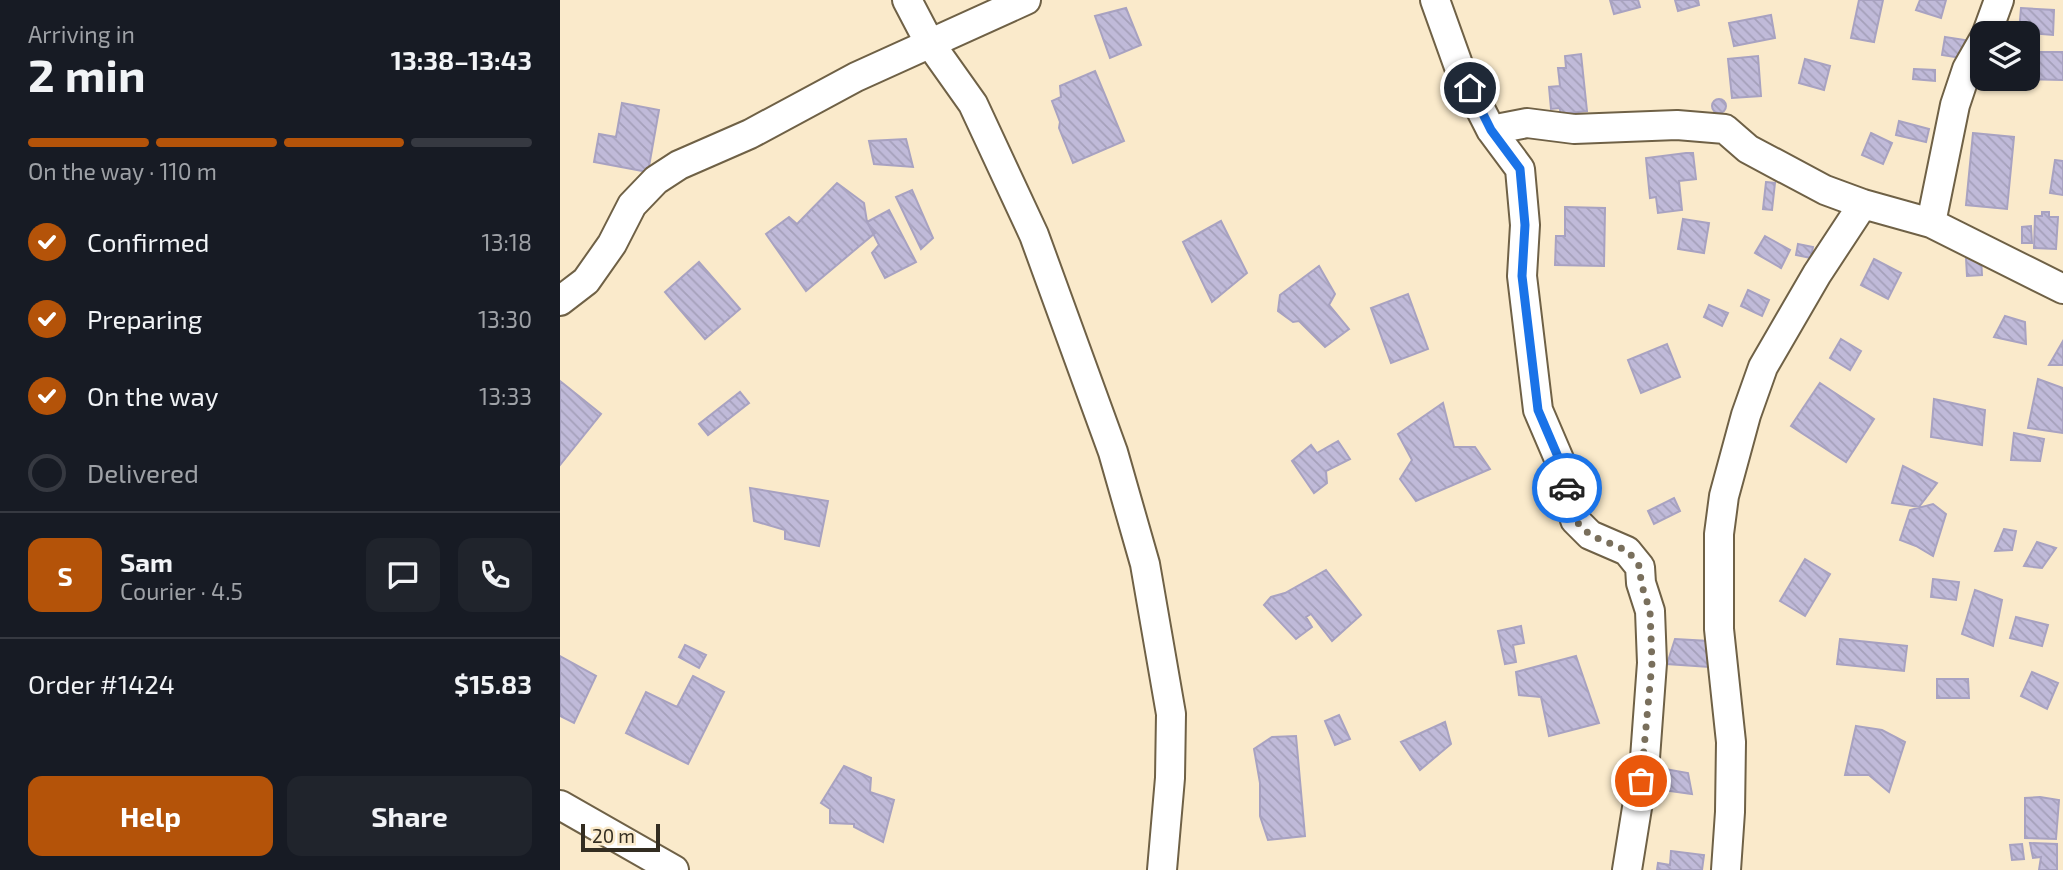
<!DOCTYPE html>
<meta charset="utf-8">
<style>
body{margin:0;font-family:"Exo 2",sans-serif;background:#20242c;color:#f1f3f6;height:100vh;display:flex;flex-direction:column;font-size:26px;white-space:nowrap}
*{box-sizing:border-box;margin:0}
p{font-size:23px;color:#9ea1a6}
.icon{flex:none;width:38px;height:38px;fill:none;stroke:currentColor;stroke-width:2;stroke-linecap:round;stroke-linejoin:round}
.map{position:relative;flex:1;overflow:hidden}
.panel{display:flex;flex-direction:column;background:#171b24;width:560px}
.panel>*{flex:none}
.fabs{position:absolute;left:1410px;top:21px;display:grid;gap:14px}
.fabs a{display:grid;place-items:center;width:70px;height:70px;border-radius:14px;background:#171b24;box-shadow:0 2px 5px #0004;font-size:35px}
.scale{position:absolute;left:21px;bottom:18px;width:79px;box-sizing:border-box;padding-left:7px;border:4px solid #332d21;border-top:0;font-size:19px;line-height:24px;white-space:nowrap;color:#332d21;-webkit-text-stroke:5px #faeacb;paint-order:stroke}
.pin{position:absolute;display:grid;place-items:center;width:60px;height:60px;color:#fff;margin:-30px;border:4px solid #fff;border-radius:50%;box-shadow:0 2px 7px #0007}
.courier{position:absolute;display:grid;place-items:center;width:70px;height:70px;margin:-35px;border:5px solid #1a73e8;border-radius:50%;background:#fff;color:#222;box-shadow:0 2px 9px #0007}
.overview em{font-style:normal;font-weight:700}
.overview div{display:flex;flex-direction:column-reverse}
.overview{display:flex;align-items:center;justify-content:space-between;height:119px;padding:0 28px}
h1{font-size:46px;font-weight:700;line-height:52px}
.bar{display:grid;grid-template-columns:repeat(4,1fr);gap:10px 7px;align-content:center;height:84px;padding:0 28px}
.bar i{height:9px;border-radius:5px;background:#363941}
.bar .on{background:#b45309}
.bar p{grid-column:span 4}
.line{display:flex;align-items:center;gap:18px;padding:0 28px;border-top:2px solid #363941}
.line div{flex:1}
.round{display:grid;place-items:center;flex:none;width:74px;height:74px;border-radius:14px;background:#20242c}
ol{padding:0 28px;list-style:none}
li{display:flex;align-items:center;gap:21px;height:77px}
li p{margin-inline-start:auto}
li .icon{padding:7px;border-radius:50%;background:#b45309;color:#fff;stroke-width:4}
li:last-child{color:#9ea1a6}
li i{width:38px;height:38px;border:4px solid #363941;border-radius:50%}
.primary-button{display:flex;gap:14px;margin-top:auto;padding:14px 28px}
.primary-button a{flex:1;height:80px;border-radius:14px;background:#b45309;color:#fff;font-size:28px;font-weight:700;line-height:80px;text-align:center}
.primary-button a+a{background:#20242c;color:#f1f3f6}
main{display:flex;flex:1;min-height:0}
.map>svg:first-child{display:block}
.building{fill:url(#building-back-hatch);stroke:#a8a2c1;stroke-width:2}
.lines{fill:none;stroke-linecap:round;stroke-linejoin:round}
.minor-casing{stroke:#6f6146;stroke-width:32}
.minor{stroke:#fff;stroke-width:28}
.done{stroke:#796f5c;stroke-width:7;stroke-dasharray:0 12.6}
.route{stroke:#1a73e8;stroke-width:9}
</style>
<main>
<section class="panel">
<div class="overview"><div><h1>2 min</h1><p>Arriving in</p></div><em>13:38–13:43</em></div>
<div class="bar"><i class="on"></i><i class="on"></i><i class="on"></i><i></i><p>On the way · 110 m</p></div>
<ol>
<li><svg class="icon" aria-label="check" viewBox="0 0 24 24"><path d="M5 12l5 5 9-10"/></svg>Confirmed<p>13:18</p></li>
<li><svg class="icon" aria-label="check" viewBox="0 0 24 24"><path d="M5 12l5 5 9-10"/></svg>Preparing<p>13:30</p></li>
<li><svg class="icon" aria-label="check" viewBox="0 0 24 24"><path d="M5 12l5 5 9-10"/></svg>On the way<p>13:33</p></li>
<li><i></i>Delivered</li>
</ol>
<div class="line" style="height:126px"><b class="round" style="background:#b45309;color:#fff">S</b><div><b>Sam</b><p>Courier · 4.5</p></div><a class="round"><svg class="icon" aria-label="chat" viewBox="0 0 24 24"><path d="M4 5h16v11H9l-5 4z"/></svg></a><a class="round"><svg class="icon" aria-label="phone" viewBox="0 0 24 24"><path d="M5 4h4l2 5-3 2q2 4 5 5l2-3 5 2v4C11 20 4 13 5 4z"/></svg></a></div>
<div class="line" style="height:91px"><div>Order #1424</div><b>$15.83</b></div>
<div class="primary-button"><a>Help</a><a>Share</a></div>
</section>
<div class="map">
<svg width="1503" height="870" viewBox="0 0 1503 870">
<defs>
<pattern id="building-back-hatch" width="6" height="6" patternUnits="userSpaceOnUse" patternTransform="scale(1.75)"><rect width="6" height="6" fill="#c0bad9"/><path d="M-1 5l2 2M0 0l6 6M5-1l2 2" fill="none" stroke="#a5a0ba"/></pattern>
</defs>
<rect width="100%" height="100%" fill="#faeacb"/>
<path class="building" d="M1050 0H1078L1080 7 1054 14Z
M1115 0H1138L1139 5 1118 11Z
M1299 0H1323L1314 42 1291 38Z
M1360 0H1386L1381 18 1356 10Z
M566 8 581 45 550 58 535 16Z
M1461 8 1494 10 1493 35 1459 32Z
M1211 15 1215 38 1174 46 1169 23Z
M1385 37 1405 40 1402 58 1382 55Z
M1468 52H1503V80L1465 79H1468Z
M1021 54 1027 111 1000 114V108L991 109 989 87 1000 86 998 68H1006L1005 56Z
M1198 56 1201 96 1172 98 1168 59Z
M1245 59 1270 66 1264 90 1239 83Z
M1354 69 1375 70V81L1353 79Z
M535 71 564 141 513 163 499 128 500 122 492 101 501 97 500 86Z
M1152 106a7 7 0 1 1 14 0a7 7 0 1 1-14 0Z
M62 103 99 110 88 172 34 162 39 134 56 137Z
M1339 121 1369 129 1366 142 1336 135Z
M1311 133 1332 143 1323 164 1302 155Z
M1413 133 1454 137 1447 209 1406 205Z
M346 139 353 167 314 164 309 141Z
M1126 153H1133L1136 179 1119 181 1122 210 1098 213 1096 197 1090 198 1086 158Z
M1495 160 1503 161V195L1490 193Z
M1206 182 1215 183 1212 210 1203 209Z
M277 183 304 203 307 222 315 233 246 291 206 234 229 217 237 224Z
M352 190 373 238 361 249 336 197Z
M1005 207 1045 208 1044 266 995 265 996 236H1005Z
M329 210 356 262 325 278 312 253 319 245 307 222Z
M1482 212H1489V217H1498L1496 249 1474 248 1475 216H1482Z
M1123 219 1149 223 1144 253 1118 249Z
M661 221 687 273 652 302 623 242Z
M1471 226 1472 243H1462V227Z
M1205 236 1230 250 1221 268 1195 253Z
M1238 244 1253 247 1251 258 1236 255Z
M1421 257 1422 275 1407 276 1406 258Z
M1314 259 1341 273 1328 299 1301 285Z
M139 262 180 309 145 339 105 292Z
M759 266 775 294 769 305 789 329 765 347 739 321 733 322 718 311 720 295Z
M1188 290 1209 300 1202 316 1181 306Z
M848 294 868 349 831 363 811 308Z
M1149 305 1168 313 1162 326 1144 317Z
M1445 316 1465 322 1466 344 1434 337Z
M1281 339 1301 351 1290 370 1270 358Z
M1503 341V365H1489Z
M1107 344 1120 377 1081 393 1068 360Z
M1478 379 1503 388V433L1468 428Z
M0 381 41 414 0 465Z
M1260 383 1314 419 1286 462 1231 426Z
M180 392 189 403 148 435 139 424Z
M1374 399 1425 410 1422 445 1371 437Z
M883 403 894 447H915L930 469 856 501 840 479 852 460 838 434Z
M1454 433 1484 439 1480 461 1451 460Z
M778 441 790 459 766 471 767 483 754 493 732 461 751 445 757 453Z
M1343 466 1377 483 1359 507 1332 503Z
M190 488 268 501 259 546 225 539V530L194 521Z
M1114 498 1120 511 1094 524 1088 511Z
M1373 504 1386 514 1373 556 1356 546 1340 540 1350 510Z
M1444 529 1456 531 1452 550 1435 551Z
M1477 542 1496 548 1482 568 1464 566Z
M1245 559 1270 574 1245 616 1220 601Z
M766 570 801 615 772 641 751 614 746 617 752 627 736 639 704 605 711 597 725 593Z
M1373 579 1399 582 1396 600 1371 597Z
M1415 590 1442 600 1433 646 1402 634Z
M1456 617 1488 625 1482 646 1450 638Z
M961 626 964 643 953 645 956 662 945 664 938 631Z
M1115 639 1149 641V667L1107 664Z
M1280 639 1347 646 1344 671 1277 664Z
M125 645 146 655 139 668 119 657Z
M0 656 36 676 14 723 0 716Z
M1016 656 1039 723 989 736 981 697 959 695 956 672Z
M1472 672 1498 683 1487 709 1461 696Z
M133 676 164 692 128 764 66 733 86 692 117 707Z
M1377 679H1408L1409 698H1377Z
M779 715 790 739 775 745 765 721Z
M885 722 891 744 860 770 841 742Z
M1296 726 1322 730 1345 742 1329 792 1309 775H1285Z
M736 736 745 836 708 840 700 816V783L694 749 712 737Z
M284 766 311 778 310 792 334 800 323 842 294 827V824L270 823V809L261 803Z
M1105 769 1128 773 1132 794 1102 790Z
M1480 797 1499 800 1496 839 1465 838V798Z
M1470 843 1497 844V870H1479L1481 857 1473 858Z
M1462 844 1464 859 1452 860 1450 845Z
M1111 851 1144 855 1142 870H1097L1098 863 1110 865Z"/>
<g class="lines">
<defs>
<path id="minor" d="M347 0 369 42 413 104 474 235 553 452 585 564 611 714 610 778 602 870
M875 0 899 67 931 130 960 169 965 225 962 276 978 410 1002 466 1015 520 1030 535 1067 551 1080 567 1081 583 1090 611 1092 663 1085 758 1067 870
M1427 33 1439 0
M931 130 967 123 1014 129 1117 125 1165 129 1188 149 1265 190 1303 204 1371 223 1503 289
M1371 223 1395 105 1407 69 1423 41
M0 301 26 281 52 244 72 205 96 180 119 165 190 134 296 77 466 0
M0 805 114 870
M1166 870 1170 812 1171 742 1159 629V534L1164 496 1186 415 1203 367 1257 274 1303 204"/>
</defs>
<use href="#minor" class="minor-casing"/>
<use href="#minor" class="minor"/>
</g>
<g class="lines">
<path class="done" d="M1007 488 1015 520 1030 535 1068 551 1080 567 1081 583 1090 611 1092 663 1081 781"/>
<path class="route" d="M910 88 931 130 960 169 965 225 962 276 978 410 1002 466 1007 488"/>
</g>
</svg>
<div class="fabs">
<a><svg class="icon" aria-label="layers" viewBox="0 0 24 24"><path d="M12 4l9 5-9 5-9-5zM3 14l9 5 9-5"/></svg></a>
</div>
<div class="scale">20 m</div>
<div class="pin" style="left:1081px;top:781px;background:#ea580c"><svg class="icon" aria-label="bag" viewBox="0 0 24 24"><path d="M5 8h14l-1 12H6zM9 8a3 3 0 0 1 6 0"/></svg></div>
<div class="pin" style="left:910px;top:88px;background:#1f2937"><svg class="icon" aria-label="home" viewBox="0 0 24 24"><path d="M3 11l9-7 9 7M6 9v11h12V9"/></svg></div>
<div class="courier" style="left:1007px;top:488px"><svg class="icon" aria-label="car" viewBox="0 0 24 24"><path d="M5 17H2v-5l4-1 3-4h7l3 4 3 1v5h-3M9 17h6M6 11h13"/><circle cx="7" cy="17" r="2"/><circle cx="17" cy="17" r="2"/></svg></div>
</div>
</main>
